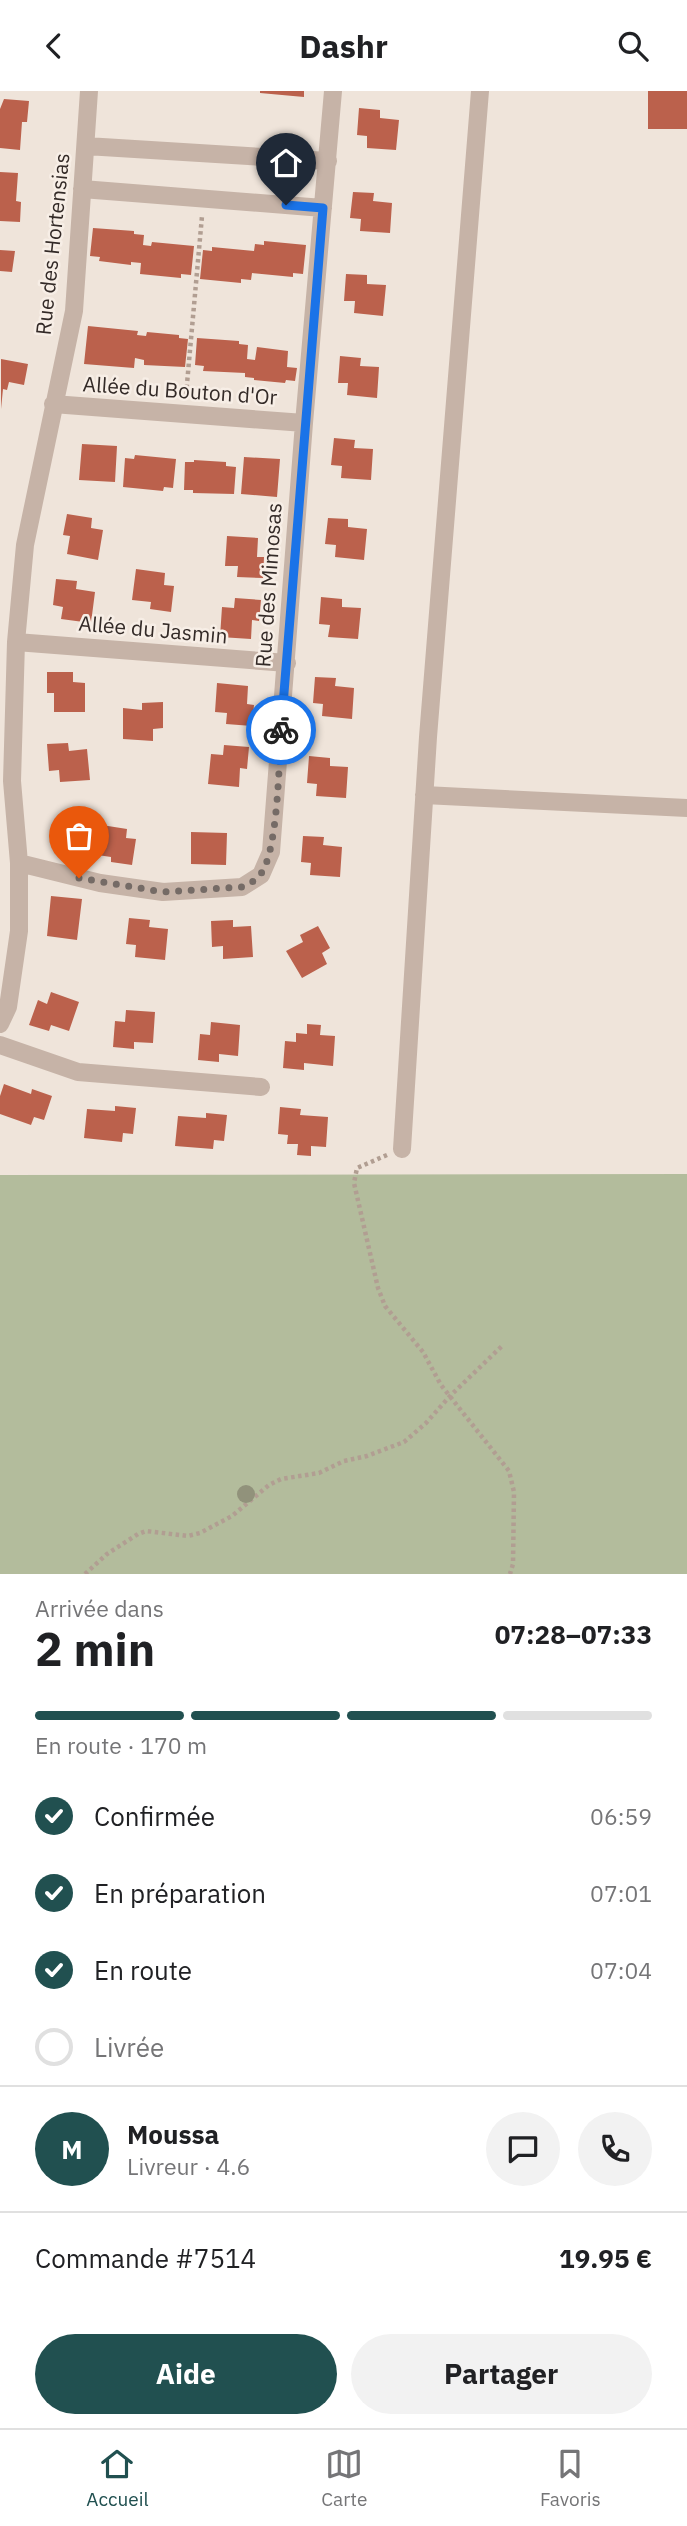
<!DOCTYPE html>
<html lang="fr">
<meta charset="utf-8">
<style>
body{margin:0;font-family:"IBM Plex Sans",sans-serif;background:#f2f2f2;color:#202124;height:100vh;display:flex;flex-direction:column;font-size:26px;white-space:nowrap}
*{box-sizing:border-box;margin:0}
p{font-size:23px;color:#757577}
.icon{flex:none;width:38px;height:38px;fill:none;stroke:currentColor;stroke-width:2;stroke-linecap:round;stroke-linejoin:round}
.map{position:relative;height:1483px;overflow:hidden}
.side{display:flex;flex-direction:column;background:#fff;flex:1}
.side>*{flex:none}
.pin{position:absolute;display:grid;place-items:center;width:60px;height:60px;color:#fff;margin:-72px -30px;border-radius:50% 50% 50% 0;rotate:-45deg;box-shadow:0 0 7px #0007}
.pin .icon{rotate:45deg}
.courier{position:absolute;display:grid;place-items:center;width:70px;height:70px;margin:-35px;border:5px solid #1a73e8;border-radius:50%;background:#fff;color:#222;box-shadow:0 2px 9px #0007}
.summary em{font-style:normal;font-weight:700}
.summary div{display:flex;flex-direction:column-reverse}
.summary{display:flex;align-items:center;justify-content:space-between;height:119px;padding:0 35px}
h1{font-size:46px;font-weight:700;line-height:52px}
.bar{display:grid;grid-template-columns:repeat(4,1fr);gap:10px 7px;align-content:center;height:84px;padding:0 35px}
.bar i{height:9px;border-radius:5px;background:#e0e0e0}
.bar .on{background:#215050}
.bar p{grid-column:span 4}
.line{display:flex;align-items:center;gap:18px;padding:0 35px;border-top:2px solid #e0e0e0}
.line div{flex:1}
.round{display:grid;place-items:center;flex:none;width:74px;height:74px;border-radius:37px;background:#f2f2f2}
ol{padding:0 35px;list-style:none}
li{display:flex;align-items:center;gap:21px;height:77px}
li p{margin-inline-start:auto}
li .icon{padding:7px;border-radius:50%;background:#215050;color:#fff;stroke-width:4}
li:last-child{color:#757577}
li i{width:38px;height:38px;border:4px solid #e0e0e0;border-radius:50%}
.cta{display:flex;gap:14px;margin-top:auto;padding:14px 35px}
.cta a{flex:1;height:80px;border-radius:42px;background:#215050;color:#fff;font-size:28px;font-weight:700;line-height:80px;text-align:center}
.cta a+a{background:#f2f2f2;color:#202124}
header{display:flex;justify-content:space-between;align-items:center;height:91px;padding:0 35px;background:#fff;font-size:32px;font-weight:700}
.dock{display:flex;justify-content:space-around;align-items:center;height:98px;border-top:2px solid #e0e0e0;background:#fff;font-size:19px;color:#757577}
.dock a{display:grid;justify-items:center;gap:4px}
.dock .on{color:#215050}
.map>svg:first-child{display:block}
.green{fill:#b3bc9c}
.building{fill:#bb614c}
.lines{fill:none;stroke-linecap:round;stroke-linejoin:round}
.path{stroke:#b19e92;stroke-width:4.5;stroke-dasharray:3.5 3.5;stroke-linecap:butt}
.street{stroke:#c6b3a7;stroke-width:18}
.tree{fill:#91927b}
.done{stroke:#756b66;stroke-width:7;stroke-dasharray:0 12.6}
.route{stroke:#1a73e8;stroke-width:9}
.labels{text-anchor:middle;stroke-width:5;stroke-linejoin:round;paint-order:stroke}
.street-label{font-size:21px;fill:#332a27;stroke:#f7eee6}
</style>
<header><svg class="icon" aria-label="back" viewBox="0 0 24 24"><path d="M15 5l-7 7 7 7"/></svg>Dashr<svg class="icon" aria-label="search" viewBox="0 0 24 24"><circle cx="10" cy="10" r="6"/><path d="M15 15l6 6"/></svg></header>
<div class="map">
<svg width="687" height="1483" viewBox="0 0 687 1483">
<rect width="100%" height="100%" fill="#efe4da"/>
<path class="green" d="M687 1083V1483H0V1084Z"/>
<path class="building" d="M260 0H304V6L260 2Z
M648 0H687V38H648Z
M4 8 29 10 27 31H22L20 59 0 57V18Z
M359 17 380 19V27L399 29 396 59 367 57V45L357 44Z
M0 81 18 82 16 110 21 111 20 131 0 130Z
M353 101 374 102 373 110 392 112 390 142 360 140 361 128 350 127Z
M93 137 134 140V143L144 144 143 154 151 155 152 151 194 155 191 184 181 183V187L140 183 141 172 131 171V174L99 170 100 166 90 165Z
M264 150 306 154 303 183 293 182V186L252 182 251 189 241 188V192L200 188 203 159 212 160V156L254 160 255 153 264 154Z
M0 159 15 160 12 181 0 180Z
M346 183 367 184V193L386 194 383 225 354 222 355 210H344Z
M88 235 138 240 137 244 146 245 147 241 179 244V247L188 248 185 276 144 274V269L135 267 134 277 84 273Z
M197 247 239 250V253L248 254 247 268 255 269 257 256 288 260 287 276 297 277 295 290 286 289 285 292 254 289V287L245 286V282L203 280 204 275 195 274Z
M340 265 361 267 360 275 379 276 377 307 347 304 348 292H338Z
M1 268 28 273 24 294 9 291 7 299 3 298 1 318Z
M334 347 355 349 354 357 373 358 371 389 341 387 342 375 331 374Z
M82 353 117 355 115 391 79 389Z
M135 364 176 368 173 397 164 396 163 400 123 396 125 367 134 368Z
M244 366 280 368 277 406 241 403Z
M194 369 226 371V375L236 376 234 403 193 402V399H184L185 371H194Z
M67 423 92 427 91 437 103 439 98 469 67 463 70 445 63 444Z
M328 427 348 428V436L367 438 364 469 335 466 336 454 325 453Z
M227 445 258 447 257 466H264L263 487 237 486 238 475H225Z
M136 478 165 482 164 494 174 495 171 521 150 518 151 511 132 509Z
M56 488 77 490 76 498 95 501 91 532 61 528 63 516 53 514Z
M321 506 342 508V516L361 517 358 548 328 546 330 534 319 533Z
M235 507 261 509 259 530 252 529 251 548 220 546 222 516 234 517Z
M47 581H73V591L85 592V621H54V602H47Z
M315 586 336 587 335 595 354 597 352 628 322 625 323 613 313 612Z
M217 592 248 595 247 613 254 614 252 635 226 633 227 622 215 621Z
M163 611V637L153 638V650L123 648V617L142 619V612Z
M68 652 69 660 87 658 90 689 60 691 59 679 49 680 47 653Z
M224 654 249 656 247 678 240 677 239 696 208 693 211 663 223 664Z
M309 665 330 667V675L348 676 346 707 316 705 317 693 307 692Z
M89 732 127 738 126 747 136 748 132 774 111 771V766L84 762Z
M191 741 227 742 226 774 191 773Z
M303 745 324 746 323 754 342 756 340 786 310 784 311 772 301 771Z
M51 805 82 808 77 849 47 845Z
M129 827 150 829 149 836 168 838 165 869 135 866 136 854 126 853Z
M233 829V836L251 835 253 866 223 868V855L212 856 211 830Z
M318 835 330 857 322 862 327 873 302 887 286 860 303 851 300 844Z
M51 901 79 911 69 940 51 934 49 940 29 934 38 909 47 913Z
M126 919 155 921 153 952 134 951V958L113 956 115 930 125 931Z
M211 931 240 934 238 965 219 963V971L198 969 200 943 210 944Z
M307 933 321 934 320 944 335 945 333 975 304 972V979L283 977 285 950 296 951V942L307 943Z
M4 993 31 1003 32 998 52 1005 44 1029 34 1026 31 1034 0 1023V1005Z
M115 1015 136 1017 133 1043 123 1042 122 1051 84 1047 87 1018 115 1020Z
M280 1016 301 1018 300 1024 328 1026 326 1056 311 1055V1065L297 1064 298 1053H287L288 1044 278 1043Z
M206 1022 227 1024 224 1050 214 1049 213 1058 175 1055 178 1025 206 1027Z"/>
<g class="lines">
<path class="path" d="M186 304 202 125
M387 1064 357 1077 354 1092 378 1197 385 1215 423 1261 441 1294 509 1380 514 1401 513 1473 510 1483
M85 1483 107 1463 138 1443 146 1440 188 1445 200 1442 232 1425 269 1394 281 1388 319 1382 344 1370 367 1365 404 1351 426 1332 450 1305 503 1254"/>
<path class="street" d="M86 55 328 70
M82 98 323 117
M53 313 304 332
M16 551 287 572
M424 704 687 717
M19 772 100 792 163 801 242 796 261 784 271 761 304 332 333 0
M0 933 8 916 19 840V772L12 690 16 551 25 454 74 220 89 0
M0 954 78 981 261 996
M402 1058 428 646 480 0"/>
</g>
<circle class="tree" cx="246" cy="1403" r="9"/>
<g class="lines">
<path class="done" d="M79 787 163 801 242 796C248 793 256 790 260 784 278 762 279 671 281 639"/>
<path class="route" d="M281 639 323 117 286 114"/>
</g>
<g class="labels">
<g class="street-label">
<text transform="translate(53 153) rotate(-84)" y="7">Rue des Hortensias</text>
<text transform="translate(180 300) rotate(4)" y="7">Allée du Bouton d'Or</text>
<text transform="translate(269 494) rotate(-86)" y="7">Rue des Mimosas</text>
<text transform="translate(153 539) rotate(5)" y="7">Allée du Jasmin</text>
</g>
</g>
</svg>
<div class="pin" style="left:79px;top:787px;background:#ea580c"><svg class="icon" aria-label="bag" viewBox="0 0 24 24"><path d="M5 8h14l-1 12H6zM9 8a3 3 0 0 1 6 0"/></svg></div>
<div class="pin" style="left:286px;top:114px;background:#1f2937"><svg class="icon" aria-label="home" viewBox="0 0 24 24"><path d="M3 11l9-7 9 7M6 9v11h12V9"/></svg></div>
<div class="courier" style="left:281px;top:639px"><svg class="icon" aria-label="bike" viewBox="0 0 24 24"><circle cx="6" cy="16" r="4"/><circle cx="18" cy="16" r="4"/><path d="M6 16l4-8h5l3 8M10 8l3 8H6M13 5h3"/></svg></div>
</div>
<section class="side">
<div class="summary"><div><h1>2 min</h1><p>Arrivée dans</p></div><em>07:28–07:33</em></div>
<div class="bar"><i class="on"></i><i class="on"></i><i class="on"></i><i></i><p>En route · 170 m</p></div>
<ol>
<li><svg class="icon" aria-label="check" viewBox="0 0 24 24"><path d="M5 12l5 5 9-10"/></svg>Confirmée<p>06:59</p></li>
<li><svg class="icon" aria-label="check" viewBox="0 0 24 24"><path d="M5 12l5 5 9-10"/></svg>En préparation<p>07:01</p></li>
<li><svg class="icon" aria-label="check" viewBox="0 0 24 24"><path d="M5 12l5 5 9-10"/></svg>En route<p>07:04</p></li>
<li><i></i>Livrée</li>
</ol>
<div class="line" style="height:126px"><b class="round" style="background:#215050;color:#fff">M</b><div><b>Moussa</b><p>Livreur · 4.6</p></div><a class="round"><svg class="icon" aria-label="chat" viewBox="0 0 24 24"><path d="M4 5h16v11H9l-5 4z"/></svg></a><a class="round"><svg class="icon" aria-label="phone" viewBox="0 0 24 24"><path d="M5 4h4l2 5-3 2q2 4 5 5l2-3 5 2v4C11 20 4 13 5 4z"/></svg></a></div>
<div class="line" style="height:91px"><div>Commande #7514</div><b>19.95 €</b></div>
<div class="cta"><a>Aide</a><a>Partager</a></div>
</section>
<nav class="dock">
<a class="on"><svg class="icon" aria-label="home" viewBox="0 0 24 24"><path d="M3 11l9-7 9 7M6 9v11h12V9"/></svg>Accueil</a>
<a><svg class="icon" aria-label="map" viewBox="0 0 24 24"><path d="M3 6l6-2 6 2 6-2v14l-6 2-6-2-6 2zM9 4v14M15 6v14"/></svg>Carte</a>
<a><svg class="icon" aria-label="saved" viewBox="0 0 24 24"><path d="M7 4h10v16l-5-4-5 4z"/></svg>Favoris</a>
</nav>
